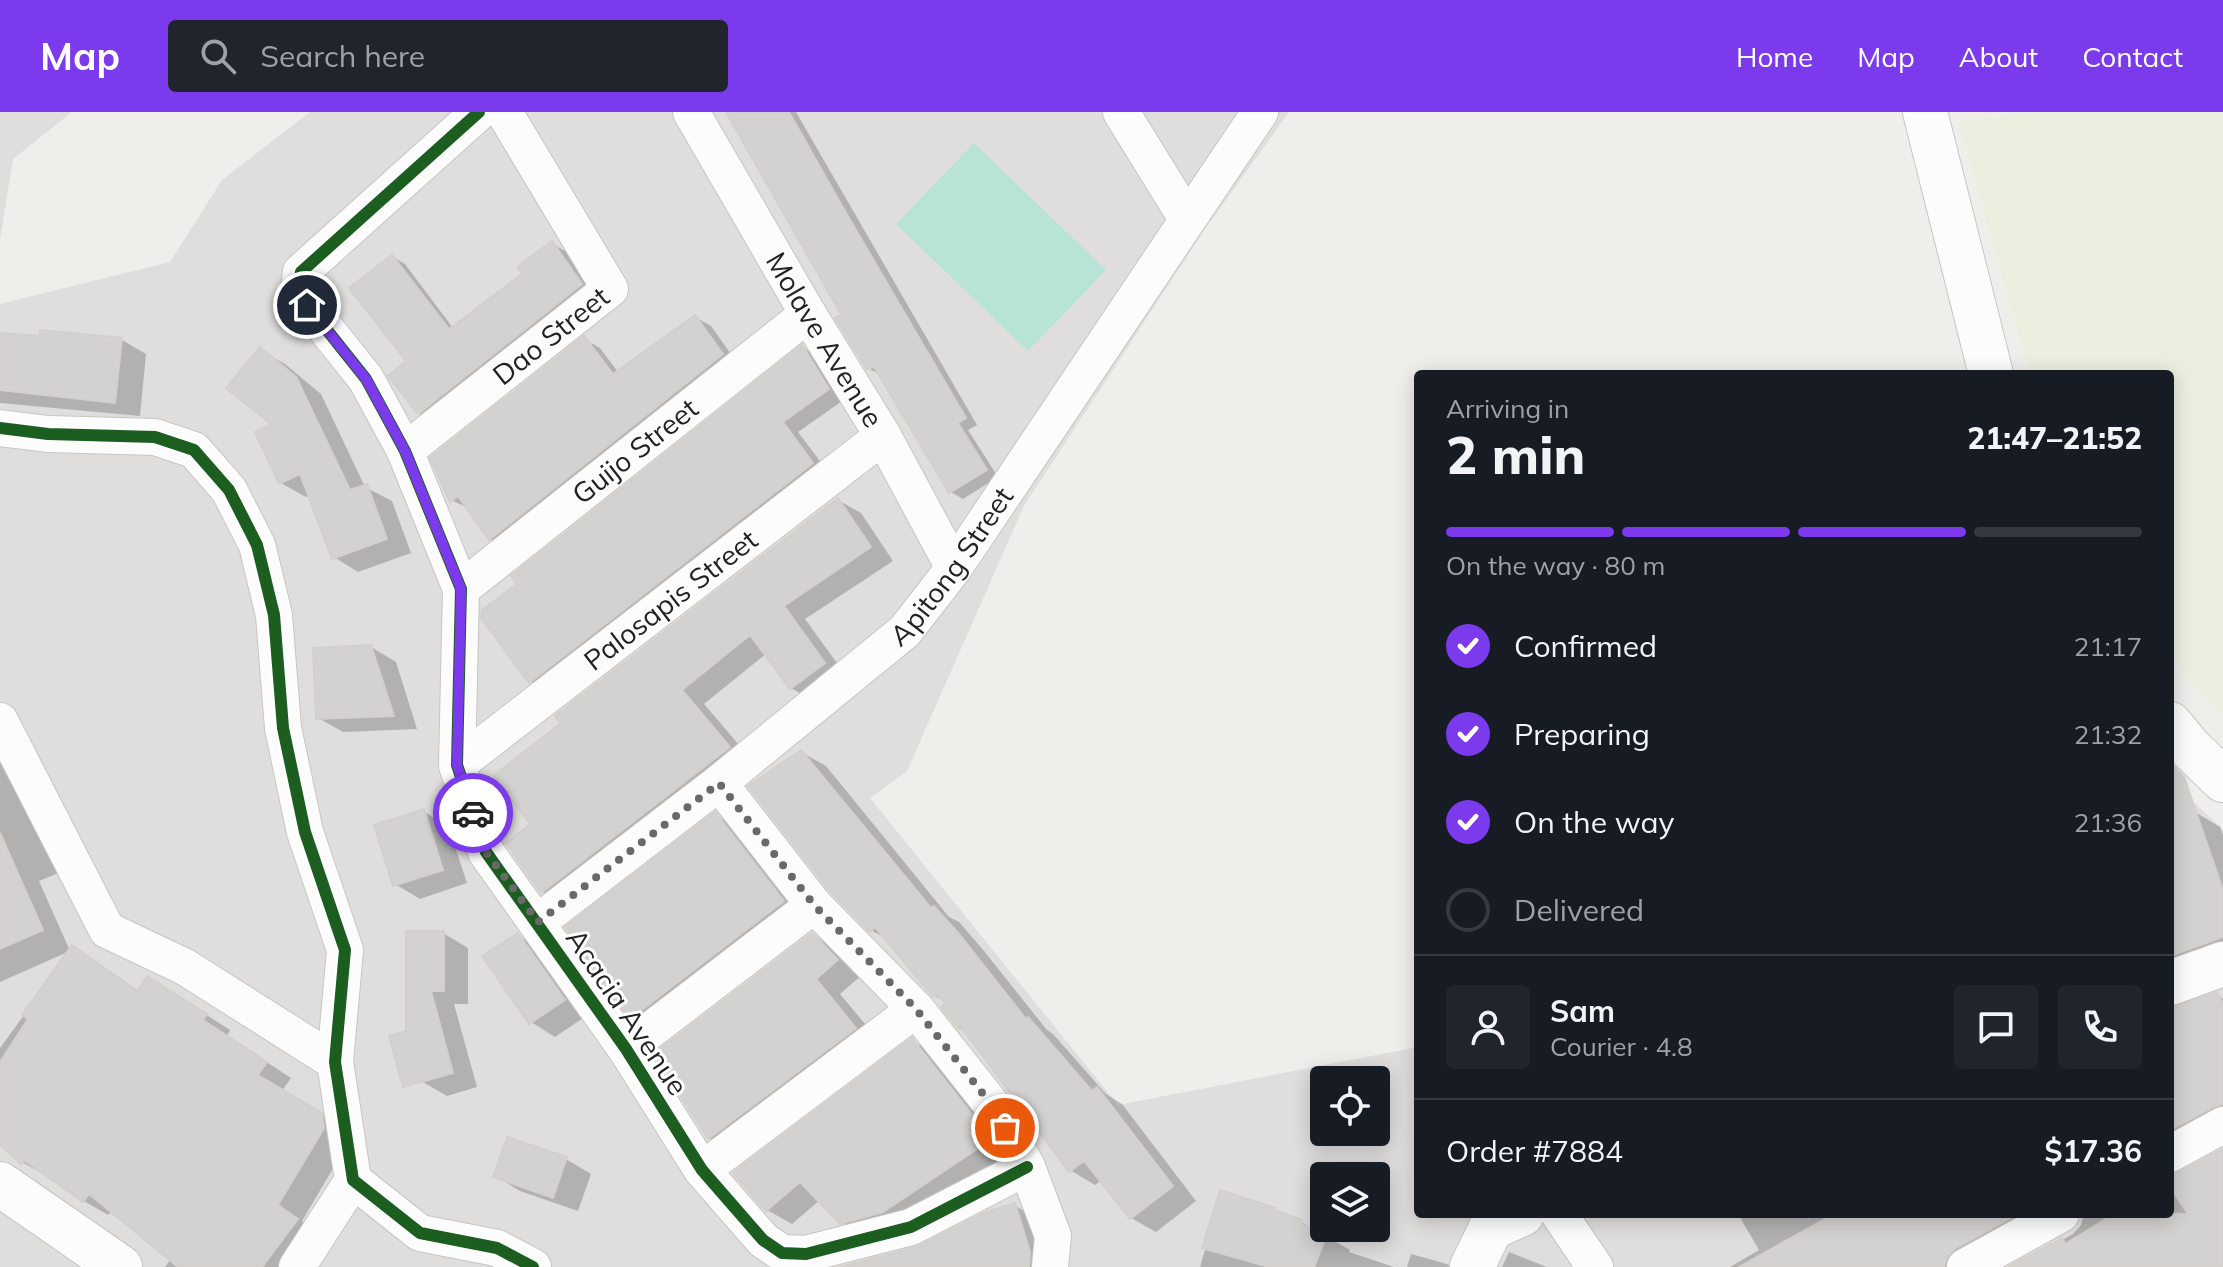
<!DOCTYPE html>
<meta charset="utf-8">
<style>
body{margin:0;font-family:Mulish,sans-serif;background:#20242c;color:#f1f3f6;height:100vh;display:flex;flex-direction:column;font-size:30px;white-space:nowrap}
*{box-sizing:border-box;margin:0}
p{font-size:26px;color:#9ea1a6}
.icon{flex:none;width:44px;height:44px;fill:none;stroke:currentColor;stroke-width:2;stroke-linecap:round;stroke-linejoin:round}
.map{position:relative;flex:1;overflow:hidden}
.panel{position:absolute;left:1414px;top:258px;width:760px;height:848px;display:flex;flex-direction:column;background:#171b24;border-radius:8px;box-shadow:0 4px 20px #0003}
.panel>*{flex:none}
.buttons{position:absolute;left:1310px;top:954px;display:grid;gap:16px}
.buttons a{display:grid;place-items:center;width:80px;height:80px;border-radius:8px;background:#171b24;box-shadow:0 4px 20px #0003;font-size:40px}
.pin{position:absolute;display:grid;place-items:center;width:68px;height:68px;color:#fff;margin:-34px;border:4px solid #fff;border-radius:50%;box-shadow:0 2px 8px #0007}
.courier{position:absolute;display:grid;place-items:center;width:80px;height:80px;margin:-40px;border:6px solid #7c3aed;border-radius:50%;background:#fff;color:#222;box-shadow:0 2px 10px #0007}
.overview em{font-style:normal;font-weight:800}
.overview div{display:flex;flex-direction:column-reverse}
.overview{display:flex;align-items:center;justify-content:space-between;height:136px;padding:0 32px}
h1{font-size:52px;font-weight:800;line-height:60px}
.bar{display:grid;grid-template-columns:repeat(4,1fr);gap:12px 8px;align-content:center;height:96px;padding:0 32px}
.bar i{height:10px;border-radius:6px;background:#363941}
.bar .selected{background:#7c3aed}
.bar p{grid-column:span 4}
.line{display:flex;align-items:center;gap:20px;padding:0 32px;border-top:2px solid #363941}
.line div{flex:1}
.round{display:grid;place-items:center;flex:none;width:84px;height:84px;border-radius:8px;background:#20242c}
ol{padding:0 32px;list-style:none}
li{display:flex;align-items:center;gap:24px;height:88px}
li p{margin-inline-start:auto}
li .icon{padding:8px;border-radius:50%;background:#7c3aed;color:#fff;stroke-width:4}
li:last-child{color:#9ea1a6}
li i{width:44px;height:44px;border:4px solid #363941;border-radius:50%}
header{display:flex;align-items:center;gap:48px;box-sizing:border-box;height:112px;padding:0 40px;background:#7c3aed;color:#fff}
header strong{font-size:38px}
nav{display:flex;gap:44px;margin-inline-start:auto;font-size:28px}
.search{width:560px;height:72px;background:#20242c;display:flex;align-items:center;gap:20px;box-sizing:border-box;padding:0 28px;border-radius:8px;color:#9ea1a6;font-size:30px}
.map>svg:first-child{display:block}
.residential{fill:#dfdedc;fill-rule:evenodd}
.farmland{fill:#ecefdf}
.pitch{fill:#b8e4d7}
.shadow{fill:#0003}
.building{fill:#d4d2d0;stroke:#d3d0cc;stroke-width:2}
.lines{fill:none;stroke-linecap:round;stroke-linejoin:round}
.minor-casing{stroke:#c7c6c5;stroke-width:38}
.tertiary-casing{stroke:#c7c6c5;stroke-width:46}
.minor{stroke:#fdfcfc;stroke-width:36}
.tertiary{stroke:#fdfcfc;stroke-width:44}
.cycleway-casing{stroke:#fff;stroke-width:17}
.cycleway{stroke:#1b5e20;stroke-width:12}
.done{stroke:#6a6968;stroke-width:8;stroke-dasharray:0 14.4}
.route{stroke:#7c3aed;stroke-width:10}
.labels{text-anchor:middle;stroke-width:6;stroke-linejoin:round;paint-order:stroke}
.street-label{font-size:28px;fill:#222;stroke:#fff}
</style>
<header>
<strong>Map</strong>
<div class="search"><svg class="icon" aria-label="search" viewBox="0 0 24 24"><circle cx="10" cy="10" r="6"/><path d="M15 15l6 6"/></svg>Search here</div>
<nav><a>Home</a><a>Map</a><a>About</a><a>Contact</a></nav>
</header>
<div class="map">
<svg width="2223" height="1155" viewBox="0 0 2223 1155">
<rect width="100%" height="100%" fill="#efeeeb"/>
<path class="residential" d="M0 0H72L13 47 0 128Z
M310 0H1289L1203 120 1024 394 907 659 870 686 1118 993 1418 935V1102H2170V669L2223 717V1155H0V192L170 150 222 68ZM1324 968H1376V1020H1324ZM1324 1064H1376V1116H1324Z"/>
<path class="farmland" d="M2029 0H2223V601L2189 568 2170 542V262H2030L1959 11Z"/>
<path class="pitch" d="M974 31 1106 158 1028 239 896 112Z"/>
<path class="shadow" d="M728 0H796L977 313 968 318 998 365 963 387 951 380 882 264 868 256 844 203Z
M553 132 565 139 593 179 431 307 419 301 393 145 405 152 453 216 525 162Z
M695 205 711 214 738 252 506 436 490 427 468 396 451 388 584 227 600 236 618 260Z
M0 223 122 228 146 242 140 304 0 291Z
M803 236 819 245 845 287 798 320 829 361 547 579 530 569 520 472Z
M260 238 285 252 321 282 365 375 392 389 411 441 358 460 334 445 310 383 306 385 281 371 275 313Z
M838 388 861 401 893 449 805 507 847 565 814 589 791 576 766 542 704 592 752 648 566 793 543 780 533 713Z
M371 535 396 550 417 617 343 620 318 606Z
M801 640 826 654 949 805 959 810 984 839 1047 918 1053 922 1106 982 1122 992 1196 1089 1156 1120 1131 1106 1102 1068 1095 1073 1070 1058 968 921 961 917 944 895 947 892 945 889 934 883 888 828 871 818Z
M0 646 61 760 39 769 70 839 0 870Z
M423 699 448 714 467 771 420 787 395 772Z
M2195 700 2220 715 2223 723V848L2170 880V709Z
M715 703 740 717 808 804 657 920 632 906 568 816Z
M443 821 468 836V892H454L477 975 447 984 421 969 408 921Z
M812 823 837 838 862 863 840 882 880 930 734 1040 709 1026Z
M518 824 543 838 589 902 555 925 531 910Z
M73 836 139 879 172 881 230 918 227 924 291 966 282 979 346 1017 348 1031 302 1109 321 1123 297 1155H165L171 1147 112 1099 108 1103 84 1089 48 1063 47 1064 22 1050 0 1031V936Z
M2170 883 2171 897 2216 883 2223 887V1016L2173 1057 2175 1064 2223 1039V1155H2012L2073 1122 2081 1113 2084 1102H2170Z
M912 929 937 943 1012 1043 867 1125 842 1110 820 1088 792 1112 767 1098Z
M508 1027 566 1047 591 1062 578 1099 520 1079 495 1064Z
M1222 1080 1274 1098 1301 1110 1350 1138 1349 1140 1394 1155H1200Z
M1014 1093 1039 1108 1054 1155H854L917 1137Z
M1738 1102H2067L1975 1155H1730L1759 1138Z
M1509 1140 1547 1155H1502Z
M1411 1142 1447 1152 1453 1155H1407Z"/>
<path class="building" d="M726 0H789L846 101 966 306 958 311 987 358 949 381 874 255 867 257 835 206 841 202Z
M552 129 582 172 418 302 388 264 406 249 349 176 392 143 449 217 522 162 517 155Z
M695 203 723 242 489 428 458 384 450 390 430 346 584 224 613 262Z
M40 218 122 226 115 291 0 278V221L39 224Z
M802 233 829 277 783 310 813 351 529 571 481 506 482 498 517 472 511 464Z
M260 235 296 265 350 378 367 372 387 427 332 447 300 362 279 372 255 320 271 312 226 276Z
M838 386 871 435 784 494 825 551 790 577 750 523 682 578 730 635 541 781 506 731 530 712 493 664 561 611 555 604Z
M371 533 394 604 316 607 313 536Z
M801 638 931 796 934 794 959 822 1026 907 1028 905 1092 979 1097 975 1173 1074 1130 1107 1084 1049 1069 1060 956 908 960 918 941 895 945 892 938 882 933 885 875 815 870 820 830 779 748 674Z
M2170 651 2184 665 2223 778V825L2170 844Z
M424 697 443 758 393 774 374 713Z
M715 700 784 789 630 907 565 815Z
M0 721 43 818 0 837Z
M406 819H444V879H431L453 961 403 975 389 924 406 919Z
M518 821 565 888 529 912 482 844Z
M812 821 838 848 816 867 856 916 708 1027 654 942Z
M72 833 137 879 147 864 207 902 203 908 267 950 258 963 322 1001 324 1016 278 1093 298 1107 262 1155H178L89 1082 83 1090 24 1048 21 1052 0 1033V950L28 907 22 903Z
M2217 881 2223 892V992L2213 995 2170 1018V895Z
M912 926 977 1009 989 1029 883 1100 840 1112 800 1070 766 1099 733 1061Z
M507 1025 567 1045 553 1086 493 1065Z
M2223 1037V1155H2008L2062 1126 2065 1132 2114 1102H2188L2170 1075V1063L2180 1060Z
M1220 1078 1275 1096 1274 1098 1302 1108 1301 1112 1327 1122 1314 1155H1269L1202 1136Z
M1015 1091 1030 1140 1029 1155H840L917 1135 984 1101Z
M1834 1102H2018L1954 1137 1947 1145 1944 1155H1739Z"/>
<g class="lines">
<defs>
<g id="minor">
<path d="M479 0 301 160 299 177 307 193 366 267 405 339 461 477 457 653 486 740 626 937 702 1058 763 1128 782 1141 806 1142 911 1115 1027 1055"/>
<path id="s1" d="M691 0 808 202 883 324 954 456"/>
<path d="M1121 0 1187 107"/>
<path d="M0 316 48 322 155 325 194 338 229 378 257 433 274 503 283 616 305 720 345 838 335 950 353 1068 420 1121 497 1136 533 1155"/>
<path id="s2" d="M405 339 610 177 504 0"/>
<path id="s3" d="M461 477 808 202"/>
<path d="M0 609 107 818 185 855 335 950"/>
<path id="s4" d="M457 653 883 324"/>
<path d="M719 671 814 793 916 897 995 997 1027 1055 1053 1124 1050 1155"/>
<path id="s5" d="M538 810 719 671 905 519 954 456 1260 0"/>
<path d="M626 937 814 793"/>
<path d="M2170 1042 2223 1013"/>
<path d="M702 1058 916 897"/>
<path d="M1559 1102 1595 1155"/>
<path d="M297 1155 353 1068"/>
<path d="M1965 1155 2061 1102"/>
</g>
<path id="tertiary" d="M1925 0 1991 262
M2170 612 2189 635 2223 668
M2170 871 2223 852
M0 1072 120 1155
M1472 1155 1491 1116 1522 1102"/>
</defs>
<use href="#minor" class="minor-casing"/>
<use href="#tertiary" class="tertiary-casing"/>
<use href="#minor" class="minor"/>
<use href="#tertiary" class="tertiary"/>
<defs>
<path id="cycleway" d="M479 0 301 160 299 177 307 193 366 267 405 339 461 477 457 653 486 740 626 937 702 1058 763 1128 782 1141 806 1142 911 1115 1027 1055
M0 316 48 322 155 325 194 338 229 378 257 433 274 503 283 616 305 720 345 838 335 950 353 1068 420 1121 497 1136 533 1155"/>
</defs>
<use href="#cycleway" class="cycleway-casing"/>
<use href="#cycleway" class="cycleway"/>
</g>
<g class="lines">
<path class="done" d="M473 701 486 740 538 810 719 671 814 793 916 897 995 997 1005 1016"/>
<path class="route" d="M307 193 366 267 405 339 461 477 457 653 473 701"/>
</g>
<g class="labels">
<g class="street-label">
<text dy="10" stroke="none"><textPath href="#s2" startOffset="186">Dao Street</textPath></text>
<text dy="10" stroke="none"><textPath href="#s1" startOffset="264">Molave Avenue</textPath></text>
<text dy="10" stroke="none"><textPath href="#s3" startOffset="222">Guijo Street</textPath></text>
<text dy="10" stroke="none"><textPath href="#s5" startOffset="548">Apitong Street</textPath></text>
<text dy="10" stroke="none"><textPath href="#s4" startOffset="270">Palosapis Street</textPath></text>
<text transform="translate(627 900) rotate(56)" y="10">Acacia Avenue</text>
</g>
</g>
</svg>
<div class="buttons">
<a><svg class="icon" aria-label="locate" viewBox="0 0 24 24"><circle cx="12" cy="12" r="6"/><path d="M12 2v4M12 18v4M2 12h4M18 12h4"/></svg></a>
<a><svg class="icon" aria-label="layers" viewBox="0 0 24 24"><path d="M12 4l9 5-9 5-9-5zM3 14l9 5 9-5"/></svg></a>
</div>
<div class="pin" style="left:1005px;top:1016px;background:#ea580c"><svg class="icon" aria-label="bag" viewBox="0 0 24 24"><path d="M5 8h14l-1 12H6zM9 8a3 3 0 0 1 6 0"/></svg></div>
<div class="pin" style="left:307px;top:193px;background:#1f2937"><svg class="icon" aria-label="home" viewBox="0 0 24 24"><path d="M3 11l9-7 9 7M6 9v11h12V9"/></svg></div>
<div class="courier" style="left:473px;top:701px"><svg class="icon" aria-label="car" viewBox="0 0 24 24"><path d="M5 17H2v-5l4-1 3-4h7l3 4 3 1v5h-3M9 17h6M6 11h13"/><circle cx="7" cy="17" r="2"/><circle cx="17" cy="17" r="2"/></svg></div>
<section class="panel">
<div class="overview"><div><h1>2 min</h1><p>Arriving in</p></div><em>21:47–21:52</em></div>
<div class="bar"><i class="selected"></i><i class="selected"></i><i class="selected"></i><i></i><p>On the way · 80 m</p></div>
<ol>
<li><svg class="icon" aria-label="check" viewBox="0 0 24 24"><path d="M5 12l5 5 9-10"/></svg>Confirmed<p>21:17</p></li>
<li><svg class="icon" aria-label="check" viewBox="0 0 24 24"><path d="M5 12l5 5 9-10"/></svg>Preparing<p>21:32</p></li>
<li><svg class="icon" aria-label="check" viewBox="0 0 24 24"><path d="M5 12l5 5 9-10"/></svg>On the way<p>21:36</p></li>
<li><i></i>Delivered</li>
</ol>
<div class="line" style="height:144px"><a class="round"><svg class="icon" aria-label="person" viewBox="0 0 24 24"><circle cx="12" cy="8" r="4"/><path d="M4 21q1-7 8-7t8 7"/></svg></a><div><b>Sam</b><p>Courier · 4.8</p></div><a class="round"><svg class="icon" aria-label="chat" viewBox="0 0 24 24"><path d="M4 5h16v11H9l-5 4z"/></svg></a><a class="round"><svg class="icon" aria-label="phone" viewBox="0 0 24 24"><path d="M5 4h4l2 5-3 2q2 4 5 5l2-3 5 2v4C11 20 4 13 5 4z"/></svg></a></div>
<div class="line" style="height:104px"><div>Order #7884</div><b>$17.36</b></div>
</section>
</div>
